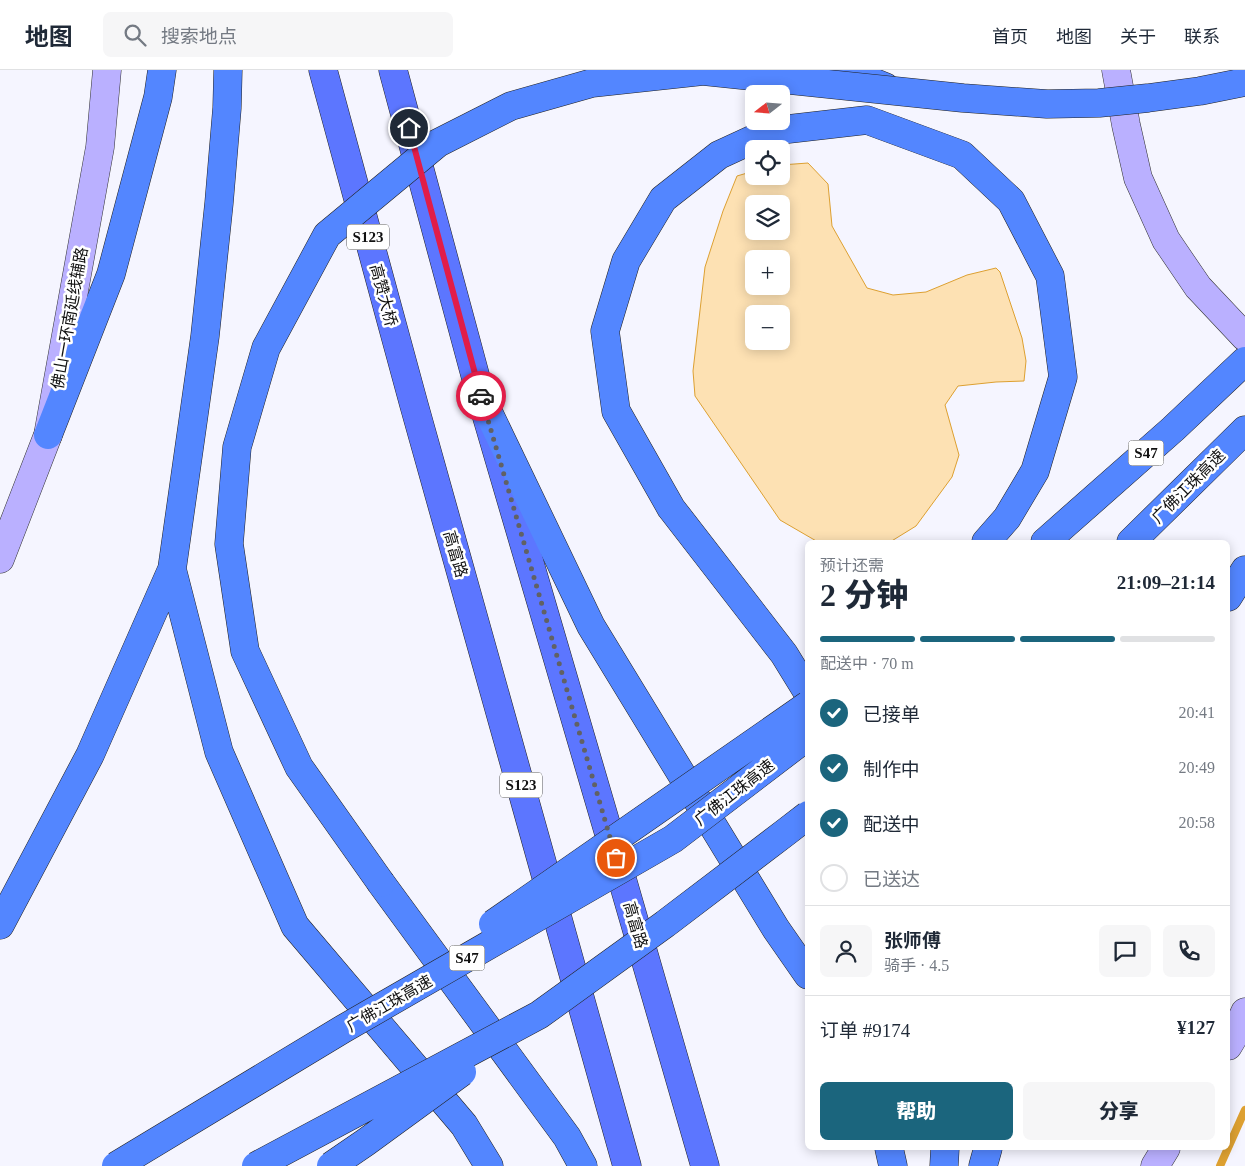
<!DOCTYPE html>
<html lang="zh">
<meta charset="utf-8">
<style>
body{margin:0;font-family:"Times New Roman","Noto Sans SC",serif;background:#f6f6f7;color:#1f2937;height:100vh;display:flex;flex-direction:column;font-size:19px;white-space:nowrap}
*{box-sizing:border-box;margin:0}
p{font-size:16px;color:#747a83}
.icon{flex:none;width:28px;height:28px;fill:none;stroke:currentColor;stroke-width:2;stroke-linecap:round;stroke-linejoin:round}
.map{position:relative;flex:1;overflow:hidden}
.side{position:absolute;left:805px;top:470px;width:425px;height:610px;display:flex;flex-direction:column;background:#fff;border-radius:8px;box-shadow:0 2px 12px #0003}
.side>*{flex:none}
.needle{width:32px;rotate:253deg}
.buttons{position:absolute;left:745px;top:15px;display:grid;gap:10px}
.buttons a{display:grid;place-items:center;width:45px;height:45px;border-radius:8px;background:#fff;box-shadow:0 2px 12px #0003;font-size:25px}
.pin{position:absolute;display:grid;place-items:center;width:42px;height:42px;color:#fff;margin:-21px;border:2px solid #fff;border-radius:50%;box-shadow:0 1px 5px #0007}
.courier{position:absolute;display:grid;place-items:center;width:50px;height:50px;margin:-25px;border:4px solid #e11d48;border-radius:50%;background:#fff;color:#222;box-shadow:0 1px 6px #0007}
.overview em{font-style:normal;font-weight:800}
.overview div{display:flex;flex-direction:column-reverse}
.overview{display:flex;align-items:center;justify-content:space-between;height:85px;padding:0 15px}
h1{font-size:32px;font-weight:800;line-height:38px}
.bar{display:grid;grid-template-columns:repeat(4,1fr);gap:8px 5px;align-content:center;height:60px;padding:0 15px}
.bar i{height:6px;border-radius:4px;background:#e0e1e3}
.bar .on{background:#1b657d}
.bar p{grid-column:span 4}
.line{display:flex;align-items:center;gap:12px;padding:0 15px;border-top:1px solid #e0e1e3}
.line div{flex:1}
.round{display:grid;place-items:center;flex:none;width:52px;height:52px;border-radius:8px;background:#f6f6f7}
ol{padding:0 15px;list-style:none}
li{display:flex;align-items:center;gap:15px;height:55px}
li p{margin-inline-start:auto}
li .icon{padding:5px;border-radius:50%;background:#1b657d;color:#fff;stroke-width:4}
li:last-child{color:#747a83}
li i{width:28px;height:28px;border:2px solid #e0e1e3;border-radius:50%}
.button{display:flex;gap:10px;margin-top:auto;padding:10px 15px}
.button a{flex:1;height:58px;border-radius:8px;background:#1b657d;color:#fff;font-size:20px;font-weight:800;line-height:58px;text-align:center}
.button a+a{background:#f6f6f7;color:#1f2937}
header{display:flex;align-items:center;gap:30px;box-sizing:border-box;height:70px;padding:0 25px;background:#fff;border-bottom:1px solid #e0e1e3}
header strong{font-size:24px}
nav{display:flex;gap:28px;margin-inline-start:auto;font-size:18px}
.search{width:350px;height:45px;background:#f6f6f7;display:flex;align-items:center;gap:12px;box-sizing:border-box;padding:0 18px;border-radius:8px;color:#747a83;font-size:19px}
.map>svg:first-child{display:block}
.water{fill:#fde1b3;stroke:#dda031;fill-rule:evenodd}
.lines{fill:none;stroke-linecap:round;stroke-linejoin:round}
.stream{stroke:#dda031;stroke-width:8}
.secondary-casing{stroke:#333;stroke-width:29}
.trunk-casing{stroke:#222;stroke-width:29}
.motorway-casing{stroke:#222;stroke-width:29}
.secondary{stroke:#bab0ff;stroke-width:28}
.trunk{stroke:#5c76ff;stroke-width:28}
.motorway{stroke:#5386ff;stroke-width:28}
.motorway-bridge-casing{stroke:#222;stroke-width:29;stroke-linecap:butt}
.motorway-bridge{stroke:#5386ff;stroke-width:28}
.done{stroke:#616164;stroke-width:5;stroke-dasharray:0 9}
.route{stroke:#e11d48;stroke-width:6}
.labels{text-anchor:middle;stroke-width:5;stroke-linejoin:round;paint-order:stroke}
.shield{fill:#fff;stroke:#585858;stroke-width:1}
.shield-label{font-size:15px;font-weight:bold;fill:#111}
.street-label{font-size:16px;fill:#111;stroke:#fff}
</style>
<header>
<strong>地图</strong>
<div class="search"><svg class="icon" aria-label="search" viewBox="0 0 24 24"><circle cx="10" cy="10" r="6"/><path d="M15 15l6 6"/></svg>搜索地点</div>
<nav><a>首页</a><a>地图</a><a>关于</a><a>联系</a></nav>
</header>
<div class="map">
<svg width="1245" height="1096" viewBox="0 0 1245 1096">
<rect width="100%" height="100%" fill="#f5f5ff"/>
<path class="water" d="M808 93 828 114 832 156 867 218 893 225 926 222 967 205 996 198 1000 202 1022 268 1026 291 1024 311 996 312 958 316 945 335 959 385 952 407 916 456 890 472H818L780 450 695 326 693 301 705 197 723 141 737 106 754 101V106H781V95ZM754 134H781V161H754ZM754 189H781V216H754ZM754 244H781V271H754Z"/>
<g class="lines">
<path class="stream" d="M1220 1096 1245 1040"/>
<defs>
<path id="secondary" d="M1116 0 1126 55 1138 108 1166 170 1198 217 1245 267
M0 489 48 365 100 77 107 0
M1228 976 1234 966 1245 942
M1155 1096 1166 1078"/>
<path id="trunk" d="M323 0 414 335 627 1096
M393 0 481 327 616 788 705 1096"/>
<path id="motorway" d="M844 0 885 17
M481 327 591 556 776 859 808 905
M48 365 111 204 158 27 162 0
M1045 472 1173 359 1245 291
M1131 472 1245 360
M172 499 219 682 295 856 464 1055 489 1096
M1228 527 1245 500
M808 623 784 584 671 438 616 341 605 261 626 191 663 129 719 85 771 61 867 50 962 85 1011 131 1050 206 1063 307 1035 401 1007 448 986 472
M381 813 567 1067 583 1096
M0 855 90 685 172 499 205 266 219 133 227 38 228 0
M889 1078 893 1096
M944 1096 945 1078
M983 1096 988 1078"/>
</defs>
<use href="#secondary" class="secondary-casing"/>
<use href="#trunk" class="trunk-casing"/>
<use href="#motorway" class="motorway-casing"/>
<use href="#secondary" class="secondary"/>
<use href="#trunk" class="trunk"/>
<use href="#motorway" class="motorway"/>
<defs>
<path id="motorway-bridge" d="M381 813 299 697 245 581 229 474 237 377 266 278 327 165 438 73 511 36 592 13 703 1 963 28 1047 34 1099 33 1148 28 1200 21 1245 12
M493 854 808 635
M116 1096 343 959 673 769 808 666
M256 1096 539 945 665 854 786 762 808 745
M331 1096 366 1072 462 1002"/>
</defs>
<use href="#motorway-bridge" class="motorway-bridge-casing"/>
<use href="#motorway-bridge" class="motorway-bridge"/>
</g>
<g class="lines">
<path class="done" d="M481 326 616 788"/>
<path class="route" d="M409 58 481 326"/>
</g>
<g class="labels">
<g class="shield">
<rect x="347" y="154.5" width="42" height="25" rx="4"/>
<rect x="1128.5" y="370.5" width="35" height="25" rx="4"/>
<rect x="500" y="702.5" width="42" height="25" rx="4"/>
<rect x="449.5" y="875.5" width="35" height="25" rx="4"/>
</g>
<g class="shield-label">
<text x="368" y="172">S123</text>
<text x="1146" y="388">S47</text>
<text x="521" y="720">S123</text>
<text x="467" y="893">S47</text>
</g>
<g class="street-label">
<text transform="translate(384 225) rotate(75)" y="6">高赞大桥</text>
<text transform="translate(69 248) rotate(-80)" y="6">佛山一环南延线辅路</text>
<text transform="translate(1188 416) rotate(-45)" y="6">广佛江珠高速</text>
<text transform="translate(456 484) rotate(74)" y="6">高富路</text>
<text transform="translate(734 722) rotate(-38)" y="6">广佛江珠高速</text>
<text transform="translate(636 855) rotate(74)" y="6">高富路</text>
<text transform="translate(389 933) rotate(-30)" y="6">广佛江珠高速</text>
</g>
</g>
</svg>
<div class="buttons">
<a><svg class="needle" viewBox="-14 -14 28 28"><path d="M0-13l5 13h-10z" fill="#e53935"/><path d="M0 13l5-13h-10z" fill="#747a83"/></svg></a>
<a><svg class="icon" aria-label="locate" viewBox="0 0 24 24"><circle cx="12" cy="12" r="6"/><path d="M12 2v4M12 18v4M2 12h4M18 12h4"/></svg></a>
<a><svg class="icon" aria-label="layers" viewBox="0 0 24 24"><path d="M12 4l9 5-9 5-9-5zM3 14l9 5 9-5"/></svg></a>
<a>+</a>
<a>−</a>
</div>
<div class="pin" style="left:616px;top:788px;background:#ea580c"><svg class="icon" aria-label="bag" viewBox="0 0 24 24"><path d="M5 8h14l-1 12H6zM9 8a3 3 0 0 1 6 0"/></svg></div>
<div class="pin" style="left:409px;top:58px;background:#1f2937"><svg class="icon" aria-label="home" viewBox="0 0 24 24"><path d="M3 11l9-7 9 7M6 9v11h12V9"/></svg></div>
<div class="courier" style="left:481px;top:326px"><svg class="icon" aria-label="car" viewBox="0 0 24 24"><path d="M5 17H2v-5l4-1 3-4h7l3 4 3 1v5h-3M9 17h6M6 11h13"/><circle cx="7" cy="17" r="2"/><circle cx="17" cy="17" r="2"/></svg></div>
<section class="side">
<div class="overview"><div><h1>2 分钟</h1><p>预计还需</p></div><em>21:09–21:14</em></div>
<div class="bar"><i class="on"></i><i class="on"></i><i class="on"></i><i></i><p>配送中 · 70 m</p></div>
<ol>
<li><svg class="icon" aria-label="check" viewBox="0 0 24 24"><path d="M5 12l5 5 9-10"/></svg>已接单<p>20:41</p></li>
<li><svg class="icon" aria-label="check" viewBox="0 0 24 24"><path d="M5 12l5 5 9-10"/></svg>制作中<p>20:49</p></li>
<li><svg class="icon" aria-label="check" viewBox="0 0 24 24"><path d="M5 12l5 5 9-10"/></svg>配送中<p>20:58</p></li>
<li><i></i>已送达</li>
</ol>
<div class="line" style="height:90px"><a class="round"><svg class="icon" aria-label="person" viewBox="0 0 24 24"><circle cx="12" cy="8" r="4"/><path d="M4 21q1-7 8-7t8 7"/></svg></a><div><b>张师傅</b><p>骑手 · 4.5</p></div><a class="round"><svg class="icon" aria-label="chat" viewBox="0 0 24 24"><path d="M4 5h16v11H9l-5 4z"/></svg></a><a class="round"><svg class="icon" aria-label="phone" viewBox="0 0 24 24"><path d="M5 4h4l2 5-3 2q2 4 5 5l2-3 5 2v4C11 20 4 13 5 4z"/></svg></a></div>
<div class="line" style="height:65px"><div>订单 #9174</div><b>¥127</b></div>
<div class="button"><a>帮助</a><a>分享</a></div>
</section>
</div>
